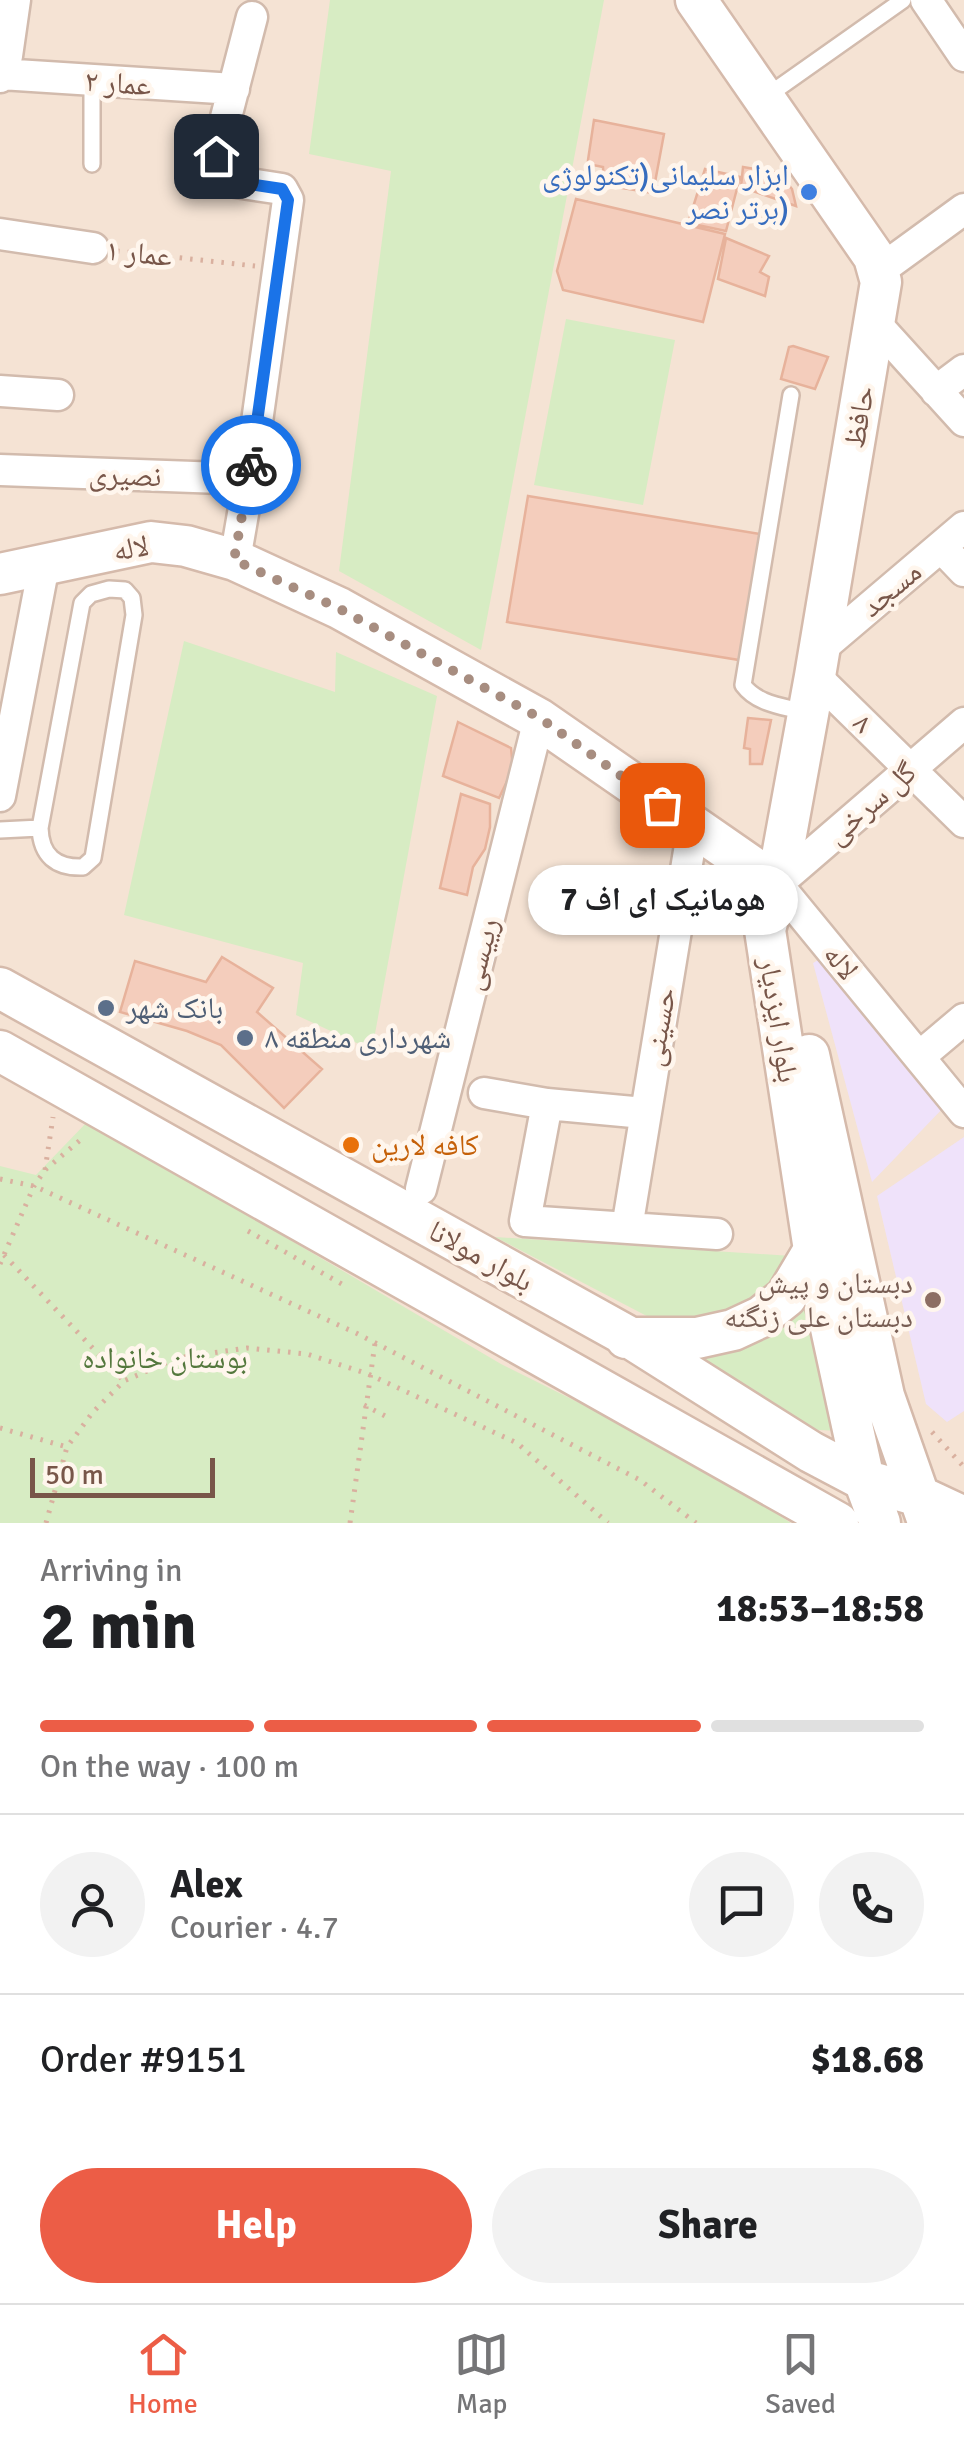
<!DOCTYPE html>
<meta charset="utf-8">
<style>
body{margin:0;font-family:Signika,"Noto Naskh Arabic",sans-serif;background:#f2f2f2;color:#202124;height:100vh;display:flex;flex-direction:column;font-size:38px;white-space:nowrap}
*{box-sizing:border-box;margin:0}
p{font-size:32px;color:#757577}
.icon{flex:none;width:55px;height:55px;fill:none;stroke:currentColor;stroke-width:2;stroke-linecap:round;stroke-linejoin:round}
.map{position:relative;height:1523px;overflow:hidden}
.panel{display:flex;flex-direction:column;background:#fff;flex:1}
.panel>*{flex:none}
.scale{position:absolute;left:30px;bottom:25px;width:185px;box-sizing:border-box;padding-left:10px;border:5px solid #785649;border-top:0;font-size:28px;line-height:35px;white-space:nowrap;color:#785649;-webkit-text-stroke:8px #fff6ed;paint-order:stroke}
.pin{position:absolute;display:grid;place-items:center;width:85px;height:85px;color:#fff;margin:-42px;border-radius:20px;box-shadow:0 5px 15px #0006}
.courier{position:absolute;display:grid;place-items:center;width:100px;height:100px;margin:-50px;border:8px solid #1a73e8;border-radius:50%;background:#fff;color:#222;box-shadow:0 2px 12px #0007}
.bubble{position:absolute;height:70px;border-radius:35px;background:#fff;box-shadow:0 2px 8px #0004;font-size:32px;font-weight:700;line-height:70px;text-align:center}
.overview em{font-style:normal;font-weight:700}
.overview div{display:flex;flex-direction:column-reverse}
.overview{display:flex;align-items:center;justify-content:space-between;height:170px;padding:0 40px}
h1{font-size:65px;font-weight:700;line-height:75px}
.bar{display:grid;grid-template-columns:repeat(4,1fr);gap:15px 10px;align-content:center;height:120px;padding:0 40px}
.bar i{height:12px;border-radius:8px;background:#e0e0e0}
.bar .on{background:#ec5d46}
.bar p{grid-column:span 4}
.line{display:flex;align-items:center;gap:25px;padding:0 40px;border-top:2px solid #e0e0e0}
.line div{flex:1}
.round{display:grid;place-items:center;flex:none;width:105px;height:105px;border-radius:52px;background:#f2f2f2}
.button{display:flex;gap:20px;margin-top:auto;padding:20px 40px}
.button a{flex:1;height:115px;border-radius:60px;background:#ec5d46;color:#fff;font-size:40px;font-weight:700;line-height:115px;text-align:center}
.button a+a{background:#f2f2f2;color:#202124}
.tabs{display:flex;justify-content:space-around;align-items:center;height:140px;border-top:2px solid #e0e0e0;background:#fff;font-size:28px;color:#757577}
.tabs a{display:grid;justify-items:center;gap:5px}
.tabs .on{color:#ec5d46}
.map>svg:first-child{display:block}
.residential{fill:#f5e3d4}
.education{fill:#efe2fa}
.green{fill:#d7ecc3}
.building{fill:#f4cdbc;stroke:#e7b29b;stroke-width:2.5}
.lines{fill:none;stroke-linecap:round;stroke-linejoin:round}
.lane-casing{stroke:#d2bbad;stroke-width:20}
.street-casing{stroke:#d2bbad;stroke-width:35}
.secondary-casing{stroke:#d5baab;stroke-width:45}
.path{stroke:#d9b09f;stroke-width:5;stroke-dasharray:2.5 8;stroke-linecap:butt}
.lane{stroke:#fff;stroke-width:15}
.street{stroke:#fff;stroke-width:30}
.secondary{stroke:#fff;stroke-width:40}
.done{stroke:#a78d80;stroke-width:10;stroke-dasharray:0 18}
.route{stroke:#1a73e8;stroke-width:12}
.shop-dot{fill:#3f7fe0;stroke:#fff6ed;stroke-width:4}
.service-dot{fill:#5c6f8a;stroke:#fff6ed;stroke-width:4}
.food-dot{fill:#e8710a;stroke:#fff6ed;stroke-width:4}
.education-dot{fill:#8d6e63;stroke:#fff6ed;stroke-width:4}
.labels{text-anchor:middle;stroke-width:9;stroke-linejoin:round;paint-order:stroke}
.street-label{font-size:30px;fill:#785649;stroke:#fff6ed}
.shop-label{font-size:30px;fill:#366cbe;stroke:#fff6ed;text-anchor:end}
.service-label{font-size:30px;fill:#4e5e75;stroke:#fff6ed;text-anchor:start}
.food-label{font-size:30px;fill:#c56008;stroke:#fff6ed;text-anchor:start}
.education-label{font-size:30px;fill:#785e54;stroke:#fff6ed;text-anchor:end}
.park-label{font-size:30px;fill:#54783d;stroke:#fff6ed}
</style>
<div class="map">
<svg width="964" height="1523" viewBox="0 0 964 1523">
<rect width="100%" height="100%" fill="#fdf2e6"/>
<path class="residential" d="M0 0H964V1523H0Z"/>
<path class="education" d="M825 956 947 1104 872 1182 813 963Z
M964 1137V1411L947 1422 926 1404 877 1196Z"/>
<path class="green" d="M330 0H604L481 650 339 571 391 171 309 154Z
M566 319 675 340 643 505 534 485Z
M184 641 335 692 336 652 437 696 372 1050 296 1015 303 963 124 915Z
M88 1121 501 1364 698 1462 791 1523H0V1166L36 1175Z
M495 1237 807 1257 735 1318 666 1326Z
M809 1288 841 1431 818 1430 688 1354Z"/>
<path class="building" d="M594 120 664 134 653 193 604 185 603 167 588 164V160Z
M743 167 779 173 792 189 796 206 741 187Z
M705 169 740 177 726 231 688 223Z
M576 199 725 234 703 322 563 290 557 271Z
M726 238 769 256 760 272 769 277 765 296 718 279Z
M793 346 828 357 815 389 781 379 789 347Z
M528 496 760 534 739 660 507 622Z
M748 718 771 720 762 764H750V749L744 748Z
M458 722 511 748 513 769 499 798 443 776Z
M461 794 490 804V827L485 849 473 867 467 895 440 888Z
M222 957 273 988 257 1012 322 1069 284 1108 221 1045 187 1031 120 1012 135 961 206 982Z"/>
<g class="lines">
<defs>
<path id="lane" d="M92 82V164
M767 96 903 0
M791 395 743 685C757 704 782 706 804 712
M109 589 125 590 132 598 134 615 93 858 83 867C56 868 41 856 40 828L82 603 91 594Z
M0 830 40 828"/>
<path id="street" d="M926 0 964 56
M0 74 234 89
M0 77 7 56 15 0
M0 234 93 248
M879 271 964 209
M876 324 964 421
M0 391 58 395
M936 391 964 370
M0 470 249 479
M941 547 964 571
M235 560 249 479 288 200 282 189 223 180 218 171 216 156 252 17
M818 651 964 527
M815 676 964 822
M964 723 777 884 964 1112
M0 796 44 565
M919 1057 964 1019
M484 1093 547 1104 644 1113
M547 1104 525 1221 717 1234
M421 1189 539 719
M627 1228 693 827"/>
<path id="secondary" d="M696 0 874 257 881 282 815 676 777 884 765 930 814 1250 864 1480 880 1523
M0 574 151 542 186 546 235 560 339 608 539 719 777 884
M0 988 629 1337 811 1452 864 1480 919 1496 964 1517
M0 1051 838 1523
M809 1055 884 1396 926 1516
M626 1338H697L733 1330 761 1317 786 1297 814 1250"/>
</defs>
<use href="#lane" class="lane-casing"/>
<use href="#street" class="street-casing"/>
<use href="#secondary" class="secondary-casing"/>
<path class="path" d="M117 251 255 266
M45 1170 53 1117
M0 1179 34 1186 356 1333 640 1480 696 1523
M248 1231 347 1287
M4 1255 124 1381
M0 1264 34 1186 45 1170 85 1136
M364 1405 389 1418
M0 1428 67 1447
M932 1432 964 1467
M46 1523 67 1447 93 1412 124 1381 177 1358 247 1348 307 1354 368 1374 517 1443 608 1523
M350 1523 375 1343"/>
<use href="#lane" class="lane"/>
<use href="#street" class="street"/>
<use href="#secondary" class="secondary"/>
</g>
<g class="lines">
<path class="done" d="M251 465 234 560 338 608 540 718 662 805"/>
<path class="route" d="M216 156 218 171 223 180 282 189 288 200 251 465"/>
</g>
<circle class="shop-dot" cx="809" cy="192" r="10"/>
<g class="service-dot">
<circle cx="106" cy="1008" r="10"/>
<circle cx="245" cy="1038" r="10"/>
</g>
<circle class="food-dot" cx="351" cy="1145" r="10"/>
<circle class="education-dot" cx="933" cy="1300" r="10"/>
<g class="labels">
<g class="street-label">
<text transform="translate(118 83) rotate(4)" y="10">عمار ۲</text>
<text transform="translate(139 253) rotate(6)" y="10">عمار ۱</text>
<text transform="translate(859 417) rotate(-80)" y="10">حافظ</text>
<text transform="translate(125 475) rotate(2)" y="10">نصیری</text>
<text transform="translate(131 548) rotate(-9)" y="10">لاله</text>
<text transform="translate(891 589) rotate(-40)" y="10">مسجد</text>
<text transform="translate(863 723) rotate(44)" y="10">۸</text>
<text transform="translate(871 803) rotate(-41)" y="10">گل سرخی</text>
<text transform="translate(480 954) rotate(-76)" y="10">رییسی</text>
<text transform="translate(841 962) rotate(51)" y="10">لاله</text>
<text transform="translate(779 1020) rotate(81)" y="10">بلوار ایزدیار</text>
<text transform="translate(659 1027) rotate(-80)" y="10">حسینی</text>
<text transform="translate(481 1256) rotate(29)" y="10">بلوار مولانا</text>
</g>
<g class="shop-label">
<text x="789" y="185">ابزار سلیمانی(تکنولوژی<tspan x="789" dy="34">برتر نصر)</tspan></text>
</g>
<g class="service-label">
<text x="126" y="1018">بانک شهر</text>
<text x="265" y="1048">شهرداری منطقه ۸</text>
</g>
<g class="food-label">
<text x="371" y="1155">کافه لارین</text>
</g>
<g class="education-label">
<text x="913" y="1293">دبستان و پیش<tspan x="913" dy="34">دبستان علی زنگنه</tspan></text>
</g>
<g class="park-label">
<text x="165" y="1368">بوستان خانواده</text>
</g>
</g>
</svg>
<div class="scale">50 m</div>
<div class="pin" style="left:662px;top:805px;background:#ea580c"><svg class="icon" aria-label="bag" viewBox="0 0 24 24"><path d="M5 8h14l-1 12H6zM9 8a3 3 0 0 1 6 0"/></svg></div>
<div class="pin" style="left:216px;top:156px;background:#1f2937"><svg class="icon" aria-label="home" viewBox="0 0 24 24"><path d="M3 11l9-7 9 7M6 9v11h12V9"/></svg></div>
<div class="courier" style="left:251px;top:465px"><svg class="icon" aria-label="bike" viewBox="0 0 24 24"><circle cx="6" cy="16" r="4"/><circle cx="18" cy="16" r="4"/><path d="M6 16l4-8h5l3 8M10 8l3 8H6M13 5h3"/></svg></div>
<div class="bubble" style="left:528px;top:865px;width:270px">هومانیک ای اف 7</div>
</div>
<section class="panel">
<div class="overview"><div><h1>2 min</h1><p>Arriving in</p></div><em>18:53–18:58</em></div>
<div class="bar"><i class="on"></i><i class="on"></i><i class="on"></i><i></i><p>On the way · 100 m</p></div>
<div class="line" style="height:180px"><a class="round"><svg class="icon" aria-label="person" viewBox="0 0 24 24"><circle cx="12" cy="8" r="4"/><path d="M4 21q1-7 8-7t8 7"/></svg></a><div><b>Alex</b><p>Courier · 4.7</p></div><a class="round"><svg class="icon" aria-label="chat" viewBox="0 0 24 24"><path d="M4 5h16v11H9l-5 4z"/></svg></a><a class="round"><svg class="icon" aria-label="phone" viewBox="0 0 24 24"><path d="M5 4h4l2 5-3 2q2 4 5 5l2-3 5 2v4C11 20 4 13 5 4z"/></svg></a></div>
<div class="line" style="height:130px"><div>Order #9151</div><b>$18.68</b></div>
<div class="button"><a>Help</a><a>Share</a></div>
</section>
<nav class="tabs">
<a class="on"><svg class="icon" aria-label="home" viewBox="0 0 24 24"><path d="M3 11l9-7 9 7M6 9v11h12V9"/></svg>Home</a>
<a><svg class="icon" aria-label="map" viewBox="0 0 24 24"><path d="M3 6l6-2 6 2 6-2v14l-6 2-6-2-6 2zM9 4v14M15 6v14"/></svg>Map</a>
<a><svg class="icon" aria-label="saved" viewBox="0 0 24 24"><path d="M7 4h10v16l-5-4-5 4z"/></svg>Saved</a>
</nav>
